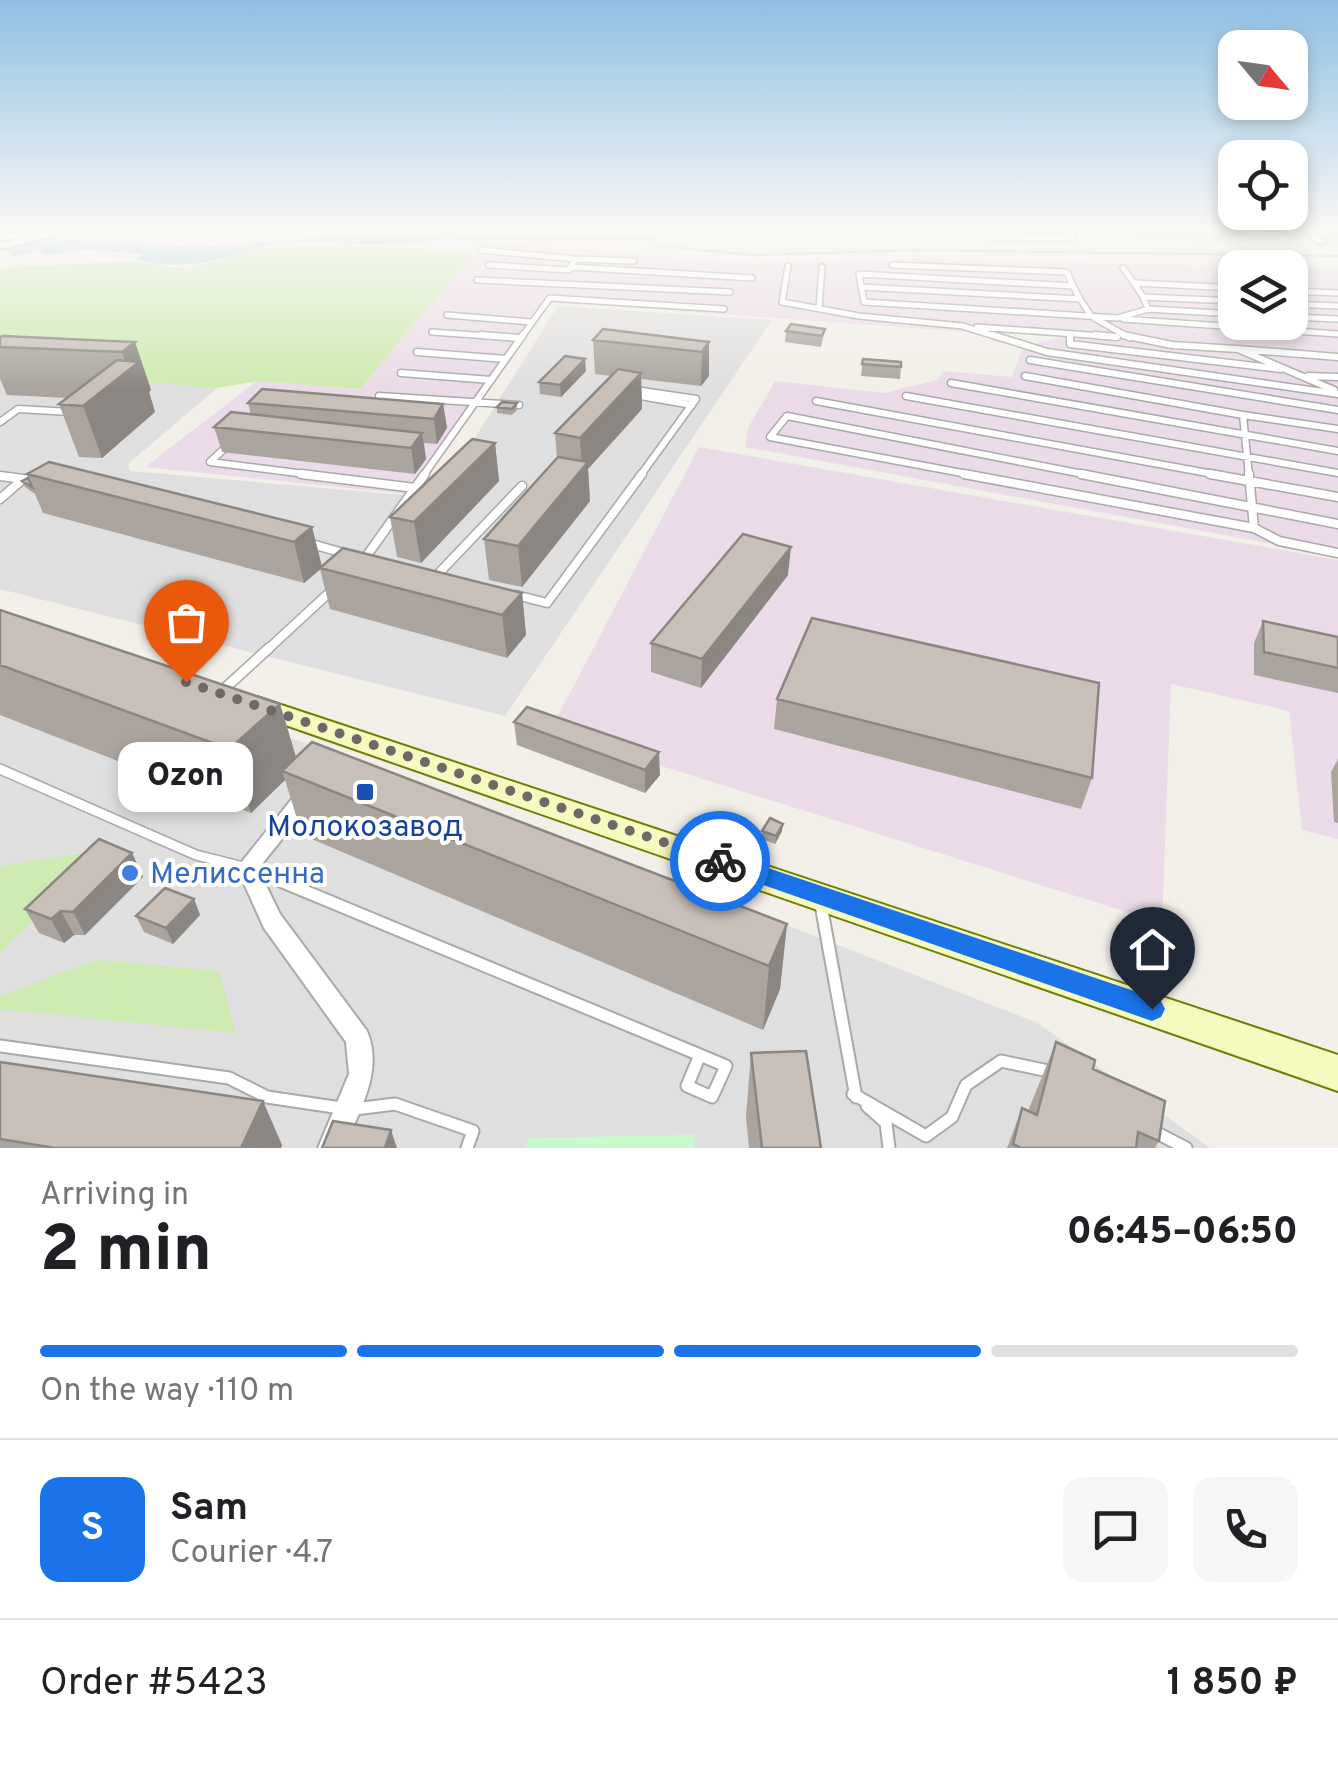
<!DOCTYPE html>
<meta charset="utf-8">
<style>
body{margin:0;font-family:Overpass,sans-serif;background:#f6f6f6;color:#202124;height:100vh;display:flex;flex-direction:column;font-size:38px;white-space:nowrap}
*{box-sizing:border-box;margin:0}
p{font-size:32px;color:#757577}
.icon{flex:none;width:55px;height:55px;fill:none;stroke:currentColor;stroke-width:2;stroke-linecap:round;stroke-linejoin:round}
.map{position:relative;height:1148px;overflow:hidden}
.panel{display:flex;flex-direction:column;background:#fff;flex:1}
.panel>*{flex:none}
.needle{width:65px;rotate:119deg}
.controls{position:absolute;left:1218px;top:30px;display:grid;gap:20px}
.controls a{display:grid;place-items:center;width:90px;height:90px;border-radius:20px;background:#fff;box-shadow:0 5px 15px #0003;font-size:50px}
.pin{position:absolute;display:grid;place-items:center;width:85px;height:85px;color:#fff;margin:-102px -42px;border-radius:50% 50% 50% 0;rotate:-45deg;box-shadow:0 0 10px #0007}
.pin .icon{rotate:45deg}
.courier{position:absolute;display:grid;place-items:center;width:100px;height:100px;margin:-50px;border:8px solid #1a73e8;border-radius:50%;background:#fff;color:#222;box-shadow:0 2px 12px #0007}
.bubble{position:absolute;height:70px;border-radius:20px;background:#fff;box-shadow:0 5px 15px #0003;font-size:32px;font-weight:800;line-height:70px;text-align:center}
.summary em{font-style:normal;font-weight:800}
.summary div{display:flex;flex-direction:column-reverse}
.summary{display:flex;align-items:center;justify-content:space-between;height:170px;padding:0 40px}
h1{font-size:65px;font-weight:800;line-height:75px}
.bar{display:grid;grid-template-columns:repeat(4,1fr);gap:15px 10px;align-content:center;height:120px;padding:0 40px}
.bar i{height:12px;border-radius:8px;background:#e0e0e0}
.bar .on{background:#1a73e8}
.bar p{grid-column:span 4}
.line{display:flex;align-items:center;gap:25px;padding:0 40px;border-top:2px solid #e0e0e0}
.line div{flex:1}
.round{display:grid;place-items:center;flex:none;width:105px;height:105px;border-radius:20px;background:#f6f6f6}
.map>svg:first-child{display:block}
.residential{fill:#e0dfdf}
.industrial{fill:#ebdbe8}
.grass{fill:#cdebb0}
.forest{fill:#add19e}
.park{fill:#c8facc}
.water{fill:#aad3df}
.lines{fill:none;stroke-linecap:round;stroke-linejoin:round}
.stream{stroke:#aad3df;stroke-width:2.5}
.lane-far4-casing{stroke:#a9a9a9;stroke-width:8}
.lane-far3-casing{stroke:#a9a9a9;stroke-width:9}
.lane-far2-casing{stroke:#a9a9a9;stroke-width:11}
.lane-far1-casing{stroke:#a9a9a9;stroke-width:12}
.lane-casing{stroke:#a9a9a9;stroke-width:15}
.street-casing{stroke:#a9a9a9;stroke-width:4}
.secondary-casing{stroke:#707d05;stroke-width:4}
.lane-far4{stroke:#fff;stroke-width:5}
.lane-far3{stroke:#fff;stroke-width:6}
.lane-far2{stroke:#fff;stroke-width:8}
.lane-far1{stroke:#fff;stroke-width:9}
.lane{stroke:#fff;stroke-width:11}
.street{fill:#fff;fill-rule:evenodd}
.secondary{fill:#f7fabf;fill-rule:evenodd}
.wall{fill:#aba49e}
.shaded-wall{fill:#8b8681}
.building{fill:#c7bfb8;stroke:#8b8681;stroke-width:2.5}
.route{fill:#1a73e8}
.done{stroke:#6b6a68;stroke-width:10;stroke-dasharray:0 18}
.transit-dot{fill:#1a4fb4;stroke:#fff;stroke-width:4}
.shop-dot{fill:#3f7fe0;stroke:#fff;stroke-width:4}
.labels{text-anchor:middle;stroke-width:8;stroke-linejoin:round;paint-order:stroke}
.near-transit-label{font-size:30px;fill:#164399;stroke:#fff}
.near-shop-label{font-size:30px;fill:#366cbe;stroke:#fff;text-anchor:start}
</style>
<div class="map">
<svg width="1338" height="1148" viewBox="0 0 1338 1148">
<rect width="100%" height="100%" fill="#f2efe9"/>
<path class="residential" d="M777 227H1338V248L1067 236 798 238Z
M558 306 772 320 505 716 0 589V373L40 371 217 388 128 464 130 471 437 498Z
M0 642 119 677 485 807 1038 1023 1210 1148H0Z"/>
<path class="industrial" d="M482 242 752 263 910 259 1271 267 1235 268V322H1290V268L1338 269V556L745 447 748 428 775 381 884 393 937 380 944 371 1012 377 1023 346 1077 333 970 332 548 302 416 495 145 467 257 381 360 389Z
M699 447 1338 560V839L1302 830 1289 711 1171 684 1162 923 550 731Z"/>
<path class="grass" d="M346 246 476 250 360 389 257 381 217 388 33 372 0 373V268L128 261 189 269 258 248Z
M109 849 0 952V866Z
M96 960 219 971 236 1033 0 1009V996Z"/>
<path class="forest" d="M350 227H497L406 245 324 243 329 234Z"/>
<path class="park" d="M695 1135 694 1148H524L529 1138Z"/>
<path class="water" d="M287 240C236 254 189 275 136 259L143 254 87 250 46 255 37 250 14 257 6 251C48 232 131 244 177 246 213 248 251 242 287 240Z"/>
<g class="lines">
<path class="stream" d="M282 240 653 238 658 246 755 255 917 250 1338 256"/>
<defs>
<path id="lane-far4" d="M986 233 991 238H1073L1063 227
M0 238 60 231
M481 250 575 259 569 270 489 265
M575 259 634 261
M892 265 1067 272 1073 286 859 274 864 302 1118 318 1148 309 1143 297
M788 266 782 302 859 316 963 326
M572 267 752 278
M1123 268 1134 283
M477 280 730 292
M861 287 1080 299 1073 286
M1235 288 1134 283 1143 297 1235 301
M1290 291 1338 293
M550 298 724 309
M1080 299 1091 316 1130 338
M1290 304 1338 306
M819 308 822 267
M1148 309 1235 314
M447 315 531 322
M1290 317 1338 319
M1123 319 1338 334
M962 326 1001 338
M977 327 1117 337
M432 332 518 338
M1070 334V338
M521 338 549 299"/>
<path id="lane-far3" d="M481 335 519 338
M993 335 1047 352 1338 394
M1070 335V344L1281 369
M1095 335 1117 337
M1123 335 1172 345 1238 349
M417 352 506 359
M1030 360 1338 410
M401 373 491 380
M1025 376 1243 415 1249 476
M1308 376 1338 377
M951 383 1338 451
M635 390 696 399 640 476
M1334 390 1238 349 1338 357
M635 395 692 405
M379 396 519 405
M906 396 1338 473
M816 401 1224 476
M1243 415 1338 429
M0 422 18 409 71 412
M227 446 210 462 321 476
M423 476 523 335
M978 476 770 437 787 416 1093 476"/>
<path id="lane-far2" d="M301 474 415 488
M964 474 1254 528 1279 541 1338 553
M1081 474 1338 524
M1210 474 1338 497
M1249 474 1254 528
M0 476 23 479
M0 499 23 479H33
M308 543 347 554
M363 561 425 474
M438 574 522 486
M516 595 547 603 642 474
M266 651 331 591"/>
<path id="lane-far1" d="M223 690 269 648
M0 769 196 855 259 871"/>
<path id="lane" d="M249 868 700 1055
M821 905 856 1097
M0 1046 229 1078 267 1097 341 1108
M700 1055 726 1066 712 1097 687 1086Z
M853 1094 926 1136 952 1117 966 1085 1001 1061 1053 1072
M867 1106 886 1123 889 1148
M355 1109 395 1104 473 1131 467 1148
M1155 1132 1186 1148"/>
<path id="street" d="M72 227H88L0 249V243Z
M243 227H252L246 231H243Z
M1296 227H1306L1326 242 1319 244Z
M306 788 313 790 316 795 313 800 258 869 280 914 367 1031C384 1071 359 1111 344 1148H318L349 1074 346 1042 264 928 237 868 299 790Z"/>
<path id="secondary" d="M257 697 1338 1055V1091L248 712 244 706 248 700Z"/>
</defs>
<use href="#lane-far4" class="lane-far4-casing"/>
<use href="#lane-far3" class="lane-far3-casing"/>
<use href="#lane-far2" class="lane-far2-casing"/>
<use href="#lane-far1" class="lane-far1-casing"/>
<use href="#lane" class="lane-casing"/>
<use href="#street" class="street-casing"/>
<use href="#secondary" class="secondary-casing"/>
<use href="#lane-far4" class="lane-far4"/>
<use href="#lane-far3" class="lane-far3"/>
<use href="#lane-far2" class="lane-far2"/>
<use href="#lane-far1" class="lane-far1"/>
<use href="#lane" class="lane"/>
<use href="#street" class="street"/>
<use href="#secondary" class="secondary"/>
</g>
<path class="wall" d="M1025 227H1056L1058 229 1057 234H1030Z
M1218 227H1244L1241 237 1224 236 1218 230Z
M1256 227H1281L1279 232H1264Z
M825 329 821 347 785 342 786 331Z
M0 337 135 342 151 390 149 392 155 412 102 458 79 457 59 404 67 398 7 395 0 379Z
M593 340 709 342V376L701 386 641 379 642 409 588 469 590 501 522 587 489 580 484 539 557 458 555 433 612 376 595 374Z
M863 359 901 367 900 379 861 376Z
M586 371 561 397 540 394 539 382Z
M248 403 443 404 447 428 437 444 424 443 426 459 415 474 222 452 214 427 251 415Z
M517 403V410L512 415 497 413V407Z
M495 443 499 481 421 563 397 557 390 517Z
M27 474 312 527 322 566 522 593 526 635 507 658 330 609 320 569 304 583 43 513 35 494 25 487 22 481 28 478Z
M788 575 701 688 651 672V643Z
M0 610 280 704 296 758 787 924 780 989 763 1030 302 835 285 780 251 813 0 715Z
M1263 621 1338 637V693L1254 675V643Z
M777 699 1092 778 1081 809 774 729Z
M514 722 660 775 645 793 517 745Z
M1338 759V823L1334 822 1331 772Z
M762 831H782L775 844 762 839Z
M132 853 143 877 85 935H74L64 943 39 933 25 909Z
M194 899 200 915 173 944 144 932 136 916Z
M1056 1042 1093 1069 1159 1141 1155 1148H1007L1022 1108 1028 1111Z
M751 1053 821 1148H749L746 1117Z
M0 1062 282 1145 281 1148H0Z"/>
<path class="shaded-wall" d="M135 342 151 390 149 392 155 412 102 458 83 406 128 371 122 352Z
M709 342V376L701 386 702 352Z
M585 359 586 371 561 397 560 385Z
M641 373 642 409 588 469 590 501 522 587 518 546 582 469 580 438Z
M443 404 447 428 437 444 434 419Z
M422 433 426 459 415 474 411 448Z
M495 443 499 481 421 563 414 522Z
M312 527 322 568 304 583 294 542Z
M791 547 788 575 701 688 702 659Z
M522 593 526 635 507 658 502 615Z
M280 704 299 767 282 771 285 780 251 813 229 749Z
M659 752 660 775 645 793V770Z
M783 824 782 831 775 844 776 836Z
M132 853 143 877 85 935 73 912Z
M194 899 200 915 173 944 166 928Z
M61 911 74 935 64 943 51 919Z
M787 924 780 989 763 1030 769 966Z
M263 1101 282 1145 281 1148H241Z
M391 1130 397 1148H385Z"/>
<path class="building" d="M791 324 825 329 822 336 786 331Z
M603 329 709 342 702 352 593 340Z
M3 336 135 342 122 352 0 347V337Z
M565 356 585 359 560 385 539 382Z
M863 359 901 362V367L862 364Z
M117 360 139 362 83 406 59 404Z
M618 369 641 373 580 438 555 433Z
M262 389 443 404 434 419 248 403Z
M502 402 517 403 512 409 497 407Z
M231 412 422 433 411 448 214 427Z
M472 439 495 443 414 522 390 517Z
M558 457 588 462 518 546 484 539Z
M49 462 312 527 294 542 27 474Z
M28 478 32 487 22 481Z
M743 534 791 547 702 659 651 643Z
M343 548 522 593 502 615 320 568Z
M0 610 280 704 229 749 0 665Z
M812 618 1099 683 1092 778 777 699Z
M1263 621 1338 637V668L1264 652Z
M527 707 659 752 645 770 514 722Z
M312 742 787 924 769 966 282 771Z
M770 818 783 824 776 836 762 831Z
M99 839 132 853 73 912 61 911 51 919 25 909Z
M165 888 194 899 166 928 136 916Z
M1056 1042 1095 1060 1093 1069 1165 1101 1159 1141 1138 1132 1136 1148H1021L1013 1144 1022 1108 1037 1115Z
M806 1051 821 1148H762L751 1053Z
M0 1062 263 1101 241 1148H55L0 1139Z
M333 1121 391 1130 385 1148H322Z"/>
<linearGradient id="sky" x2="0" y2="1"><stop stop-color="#8fc0e4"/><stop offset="0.59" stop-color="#f9f8f5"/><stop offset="1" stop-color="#f9f8f5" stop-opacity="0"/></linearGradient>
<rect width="1338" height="388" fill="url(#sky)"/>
<path class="route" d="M720 852 1152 997 1161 1001 1165 1009 1161 1017 1152 1021 712 867 709 861Z"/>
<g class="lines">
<path class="done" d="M186 682 720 861"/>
</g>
<rect class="transit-dot" x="355" y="782" width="20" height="20" rx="5"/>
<circle class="shop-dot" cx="130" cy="873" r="10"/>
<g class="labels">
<g class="near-transit-label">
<text x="365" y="836">Молокозавод</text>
</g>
<g class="near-shop-label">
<text x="150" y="883">Мелиссенна</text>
</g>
</g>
</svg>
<div class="controls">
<a><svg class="needle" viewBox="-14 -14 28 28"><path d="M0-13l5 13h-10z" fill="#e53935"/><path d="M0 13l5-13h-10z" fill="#757577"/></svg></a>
<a><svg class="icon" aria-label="locate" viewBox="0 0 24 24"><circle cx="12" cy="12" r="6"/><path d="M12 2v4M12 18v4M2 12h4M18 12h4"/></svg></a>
<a><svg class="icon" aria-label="layers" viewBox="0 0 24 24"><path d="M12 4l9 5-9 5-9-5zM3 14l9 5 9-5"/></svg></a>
</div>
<div class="pin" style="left:186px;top:682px;background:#ea580c"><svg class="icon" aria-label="bag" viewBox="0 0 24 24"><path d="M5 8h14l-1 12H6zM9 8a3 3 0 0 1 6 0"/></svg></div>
<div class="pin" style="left:1152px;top:1009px;background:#1f2937"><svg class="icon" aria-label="home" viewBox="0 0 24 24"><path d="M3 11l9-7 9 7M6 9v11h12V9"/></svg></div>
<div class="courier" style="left:720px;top:861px"><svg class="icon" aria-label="bike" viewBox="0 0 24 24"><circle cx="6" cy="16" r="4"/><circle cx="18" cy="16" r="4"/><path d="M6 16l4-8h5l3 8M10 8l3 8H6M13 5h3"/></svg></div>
<div class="bubble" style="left:118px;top:742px;width:135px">Ozon</div>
</div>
<section class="panel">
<div class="summary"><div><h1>2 min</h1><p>Arriving in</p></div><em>06:45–06:50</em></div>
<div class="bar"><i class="on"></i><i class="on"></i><i class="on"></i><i></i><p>On the way · 110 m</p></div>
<div class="line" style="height:180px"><b class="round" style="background:#1a73e8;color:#fff">S</b><div><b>Sam</b><p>Courier · 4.7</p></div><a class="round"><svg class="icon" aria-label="chat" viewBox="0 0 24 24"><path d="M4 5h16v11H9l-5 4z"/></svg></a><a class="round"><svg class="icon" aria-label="phone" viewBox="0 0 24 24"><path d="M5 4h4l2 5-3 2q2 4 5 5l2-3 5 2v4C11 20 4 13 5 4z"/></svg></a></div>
<div class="line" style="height:130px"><div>Order #5423</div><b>1 850 ₽</b></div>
</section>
